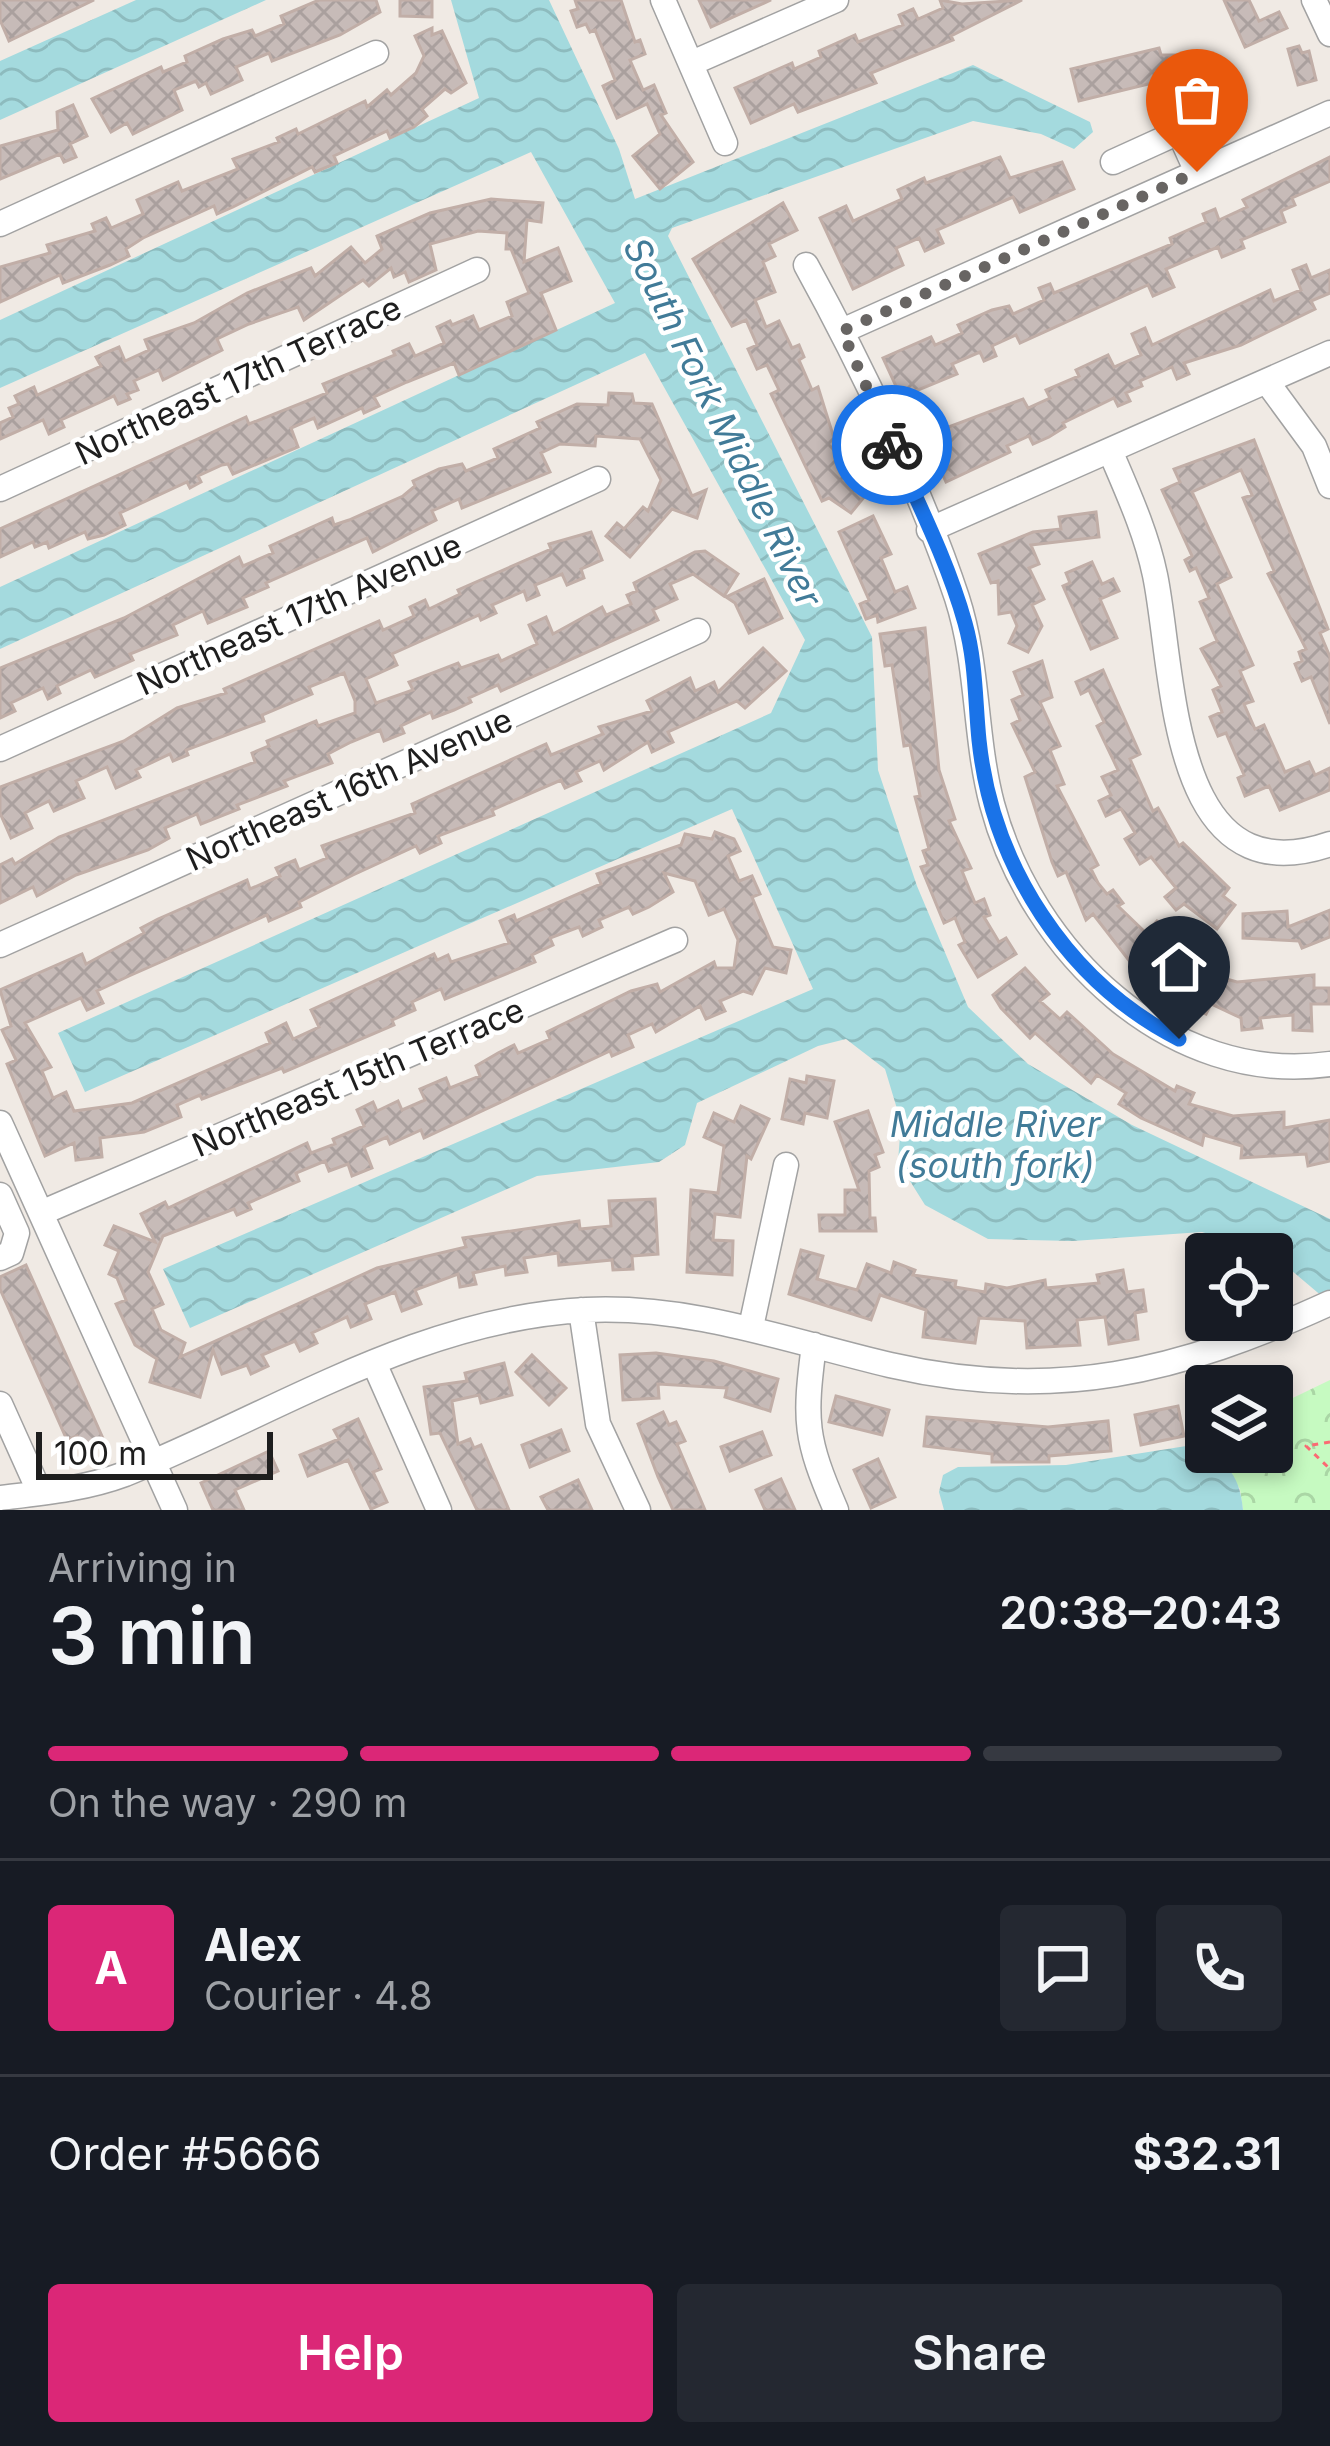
<!DOCTYPE html>
<meta charset="utf-8">
<style>
body{margin:0;font-family:Inter,sans-serif;background:#242831;color:#f1f3f6;height:100vh;display:flex;flex-direction:column;font-size:45px;white-space:nowrap}
*{box-sizing:border-box;margin:0}
p{font-size:39px;color:#9ea1a6}
.icon{flex:none;width:66px;height:66px;fill:none;stroke:currentColor;stroke-width:2;stroke-linecap:round;stroke-linejoin:round}
.map{position:relative;height:1510px;overflow:hidden}
.drawer{display:flex;flex-direction:column;background:#171b24;flex:1}
.drawer>*{flex:none}
.buttons{position:absolute;left:1185px;top:1233px;display:grid;gap:24px}
.buttons a{display:grid;place-items:center;width:108px;height:108px;border-radius:12px;background:#171b24;box-shadow:0 6px 18px #0003;font-size:60px}
.scale{position:absolute;left:36px;bottom:30px;width:237px;box-sizing:border-box;padding-left:12px;border:6px solid #1e1e1e;border-top:0;font-size:33px;line-height:42px;white-space:nowrap;color:#1e1e1e;-webkit-text-stroke:9px #fff;paint-order:stroke}
.pin{position:absolute;display:grid;place-items:center;width:102px;height:102px;color:#fff;margin:-123px -51px;border-radius:50% 50% 50% 0;rotate:-45deg;box-shadow:0 0 12px #0007}
.pin .icon{rotate:45deg}
.courier{position:absolute;display:grid;place-items:center;width:120px;height:120px;margin:-60px;border:9px solid #1a73e8;border-radius:50%;background:#fff;color:#222;box-shadow:0 3px 15px #0007}
.overview em{font-style:normal;font-weight:600}
.overview div{display:flex;flex-direction:column-reverse}
.overview{display:flex;align-items:center;justify-content:space-between;height:204px;padding:0 48px}
h1{font-size:78px;font-weight:600;line-height:90px}
.bar{display:grid;grid-template-columns:repeat(4,1fr);gap:18px 12px;align-content:center;height:144px;padding:0 48px}
.bar i{height:15px;border-radius:9px;background:#363941}
.bar .on{background:#db2777}
.bar p{grid-column:span 4}
.line{display:flex;align-items:center;gap:30px;padding:0 48px;border-top:3px solid #363941}
.line div{flex:1}
.round{display:grid;place-items:center;flex:none;width:126px;height:126px;border-radius:12px;background:#242831}
.action{display:flex;gap:24px;margin-top:auto;padding:24px 48px}
.action a{flex:1;height:138px;border-radius:12px;background:#db2777;color:#fff;font-size:48px;font-weight:600;line-height:138px;text-align:center}
.action a+a{background:#242831;color:#f1f3f6}
.map>svg:first-child{display:block}
.park{fill:url(#park-crowns)}
.water{fill:url(#water-waves)}
.building{fill:url(#building-cross-hatch);stroke:#c1aea7;stroke-width:3}
.lines{fill:none;stroke-linecap:round;stroke-linejoin:round}
.minor-casing{stroke:#a2a2a2;stroke-width:27}
.path{stroke:#fb6a73;stroke-width:3;stroke-dasharray:6 6;stroke-linecap:butt}
.minor{stroke:#fff;stroke-width:24}
.done{stroke:#686563;stroke-width:12;stroke-dasharray:0 21.6}
.route{stroke:#1a73e8;stroke-width:15}
.labels{text-anchor:middle;stroke-width:9;stroke-linejoin:round;paint-order:stroke}
.street-label{font-size:33px;fill:#1e1e1e;stroke:#fff}
.water-label{font-size:36px;font-style:italic;fill:#417b98;stroke:#fff}
</style>
<div class="map">
<svg width="1330" height="1510" viewBox="0 0 1330 1510">
<defs>
<pattern id="park-crowns" width="20" height="18" patternUnits="userSpaceOnUse" patternTransform="scale(3)"><rect width="20" height="18" fill="#c6fac1"/><path d="M2 6a3 3 0 1 1 6 0M12 15a3 3 0 1 1 6 0" fill="none" stroke="#aad6a5"/></pattern>
<pattern id="water-waves" width="16" height="10" patternUnits="userSpaceOnUse" patternTransform="scale(3)"><rect width="16" height="10" fill="#a4dade"/><path d="M0 5q4-4 8 0t8 0" fill="none" stroke="#8dbbbe"/></pattern>
<pattern id="building-cross-hatch" width="8" height="8" patternUnits="userSpaceOnUse" patternTransform="scale(3)"><rect width="8" height="8" fill="#c7bbb8"/><path d="M0 0l8 8M0 8l8-8" fill="none" stroke="#aaa09e"/></pattern>
</defs>
<rect width="100%" height="100%" fill="#f0eae4"/>
<path class="park" d="M1330 1380V1510H1243L1240 1489 1217 1452H1272V1408Z"/>
<path class="water" d="M136 0H266L0 120V61Z
M451 0H549L619 149 635 199 973 65 1090 122 1093 132 1074 149 1041 134 973 121 672 228 668 236 872 637 878 770 917 886 968 1007 1028 1064 1132 1125 1330 1219V1303L1272 1254 1202 1232 1073 1241 988 1239 925 1205 898 1162 901 1122 885 1069 846 1039 818 1046 697 1103 685 1145 659 1162 537 1176 190 1328 163 1269 813 989 732 809 85 1092 58 1033 771 713 805 640 645 353 0 649V587L615 303 531 152 0 388V320L479 98Z
M1199 1444C1221 1462 1240 1469 1243 1510H944L939 1492 943 1475 958 1467 1066 1465Z"/>
<path class="building" d="M0 0H94L9 41 0 20Z
M319 0H376L380 12 340 35 272 61 269 53 236 67 242 80 211 94 206 83 199 87 196 81 174 90 182 110 133 134 127 123 111 132 92 99 161 67 163 72 187 62 185 56 223 39 252 30 255 36 284 24 281 16Z
M400 0H432V17L400 16Z
M575 0H621L635 42 640 40 645 54 630 60 643 90 654 85 666 113 661 115 693 162 660 189 633 156 660 134 647 104 617 118 603 86 615 80 595 30 590 32 586 24 577 27 571 11 578 9Z
M699 0H771L711 27Z
M940 0 962 4 1022 0 951 36 953 40 871 73 876 83 798 112 794 104 751 123 735 88 792 63 794 69 821 57 819 51 855 35 858 42 903 25 899 15 913 9 918 19 943 8Z
M1224 0H1249L1259 21 1279 12 1287 28 1245 47Z
M432 28V35L442 31 466 83 451 93 445 89 422 109 427 116 414 127 390 138 387 131 334 156 337 163 315 172 312 167 233 207 217 214 214 206 143 238 126 249 129 256 110 265 63 283 60 275 0 302V267L50 253 47 245 95 231 92 224 106 218 111 228 143 214 137 200 178 182 182 191 238 169 233 159 279 142 277 138 296 129 298 134 365 101 367 107 387 90 391 95 416 73 424 56 415 36Z
M1299 46 1302 53 1309 51 1316 80 1298 85 1288 49Z
M1159 48 1161 55H1208L1209 88H1191L1192 98H1177V77L1079 101 1071 69Z
M73 105 87 136 70 144 76 157 64 162 60 154 0 179V146L58 130 57 112Z
M1000 157 1010 178 1062 162 1074 189 1020 212 1013 197 937 230 943 243 925 251 919 238 896 248 903 265 853 289 820 218 846 206 853 221 902 199 898 190 924 178 926 183Z
M1330 157V181L1292 198 1295 205 1281 211 1285 222 1241 240 1244 248 1222 257 1218 247 1166 269 1174 287 1153 296 1148 285 1020 343 1016 335 992 346 996 356 984 361 980 352 952 364 957 374 901 397 883 358 931 337 935 345 962 333 958 325 992 310 1009 306 1013 314 1044 300 1039 288 1050 284 1054 293 1172 244 1170 238 1206 222 1203 214 1215 209 1219 220 1247 207 1243 200Z
M491 199 543 203 541 222 527 220 524 262 558 248 571 281 541 293 556 330 459 375 454 363 407 382 374 397 379 406 364 413 362 408 318 428 314 418 291 428 298 447 233 474 228 464 222 465 198 476 201 482 190 488 187 482 120 513 125 525 104 535 88 539 85 532 49 548 47 542 35 547 33 542 0 557V529L246 417 249 424 327 393 323 384 395 355 393 351 409 344 415 356 444 343 437 327 450 321 452 325 473 316 479 330 512 316 507 302 529 293 511 249H506L507 233 478 231 430 244 436 270 409 282 405 272 394 277 391 268 369 286 363 280 304 320 298 307 249 324 217 339 222 350 163 380 159 370 134 381 138 390 127 394 130 399 118 404 114 396 61 420 64 427 49 434 43 420 0 439V423L13 417 9 408 19 404 15 396 34 387 37 395 101 366 96 357 119 347 125 361 149 350 145 340 194 323 247 293 311 268 315 276 351 247 365 263 382 249 377 236 430 213Z
M783 203 797 230 769 244 775 256 763 262 775 292 755 300 766 327 779 321 792 348 799 345 804 357 799 360 812 390 818 387 833 435 837 432 848 453 856 470 848 472 865 496 851 513 829 498 822 501 771 394 779 390 767 365 757 369 748 349 757 345 746 320 732 326 693 259Z
M1306 265 1311 278 1330 270V293L1311 301 1315 309 1241 345 1184 363 1189 374 1177 379 1172 367 1140 381 1142 386 1126 393 1130 401 1118 406 1114 398 1063 423 1065 427 1049 437 1033 444 1029 436 1007 446 1010 452 946 482 932 451 926 453 919 438 1023 399 1028 408 1050 398 1046 390 1079 376 1076 370 1108 355 1114 367 1141 355 1132 334 1145 328 1152 345 1270 290 1274 301 1301 290 1293 270Z
M609 393 632 394 634 403 652 404 692 496 706 490 697 518 672 509 630 557 606 536 617 523 624 529 643 507 648 511 661 480 640 439 596 436 595 446 560 444 541 453 550 472 462 508 459 499 432 511 436 520 373 552 367 538 266 583 268 587 243 598 247 607 208 623 203 611 173 625 177 635 130 654 133 660 95 677 91 670 57 686 60 693 48 699 43 688 11 703 15 711 0 718V668L124 618 239 557 243 566 273 553 270 546 332 518 334 525 349 520 403 496 415 486 413 481 439 469 462 464 466 471 498 458 494 449 540 428 537 422 577 404 608 405Z
M1254 440 1328 629 1320 633 1330 657V724L1311 677 1302 681 1295 664 1302 661 1299 652 1306 649 1268 574 1274 571 1243 498 1252 495 1241 470 1192 492 1231 577 1217 584 1253 665 1240 671 1253 701 1244 704 1255 729 1264 725 1285 772 1309 762 1315 775 1330 768V790L1280 810 1269 786 1245 796 1238 778 1244 775 1226 733 1218 736 1210 717 1222 712 1213 690 1221 686 1201 649 1217 641 1200 602 1209 598 1196 568 1190 571 1185 560 1192 556 1162 490 1180 482 1174 469Z
M1096 512 1099 537 1031 545 1039 564 1029 568 1044 599 1032 605 1042 626 1028 652 1009 643 1017 626 1011 612 999 614 998 581 991 583 979 554 1033 532 1061 529 1059 517Z
M873 516 891 554 881 558 895 592 907 587 915 608 878 622 877 615 866 619 860 604 869 600 839 532Z
M591 532 602 560 581 569 584 578 567 585 562 574 535 585 539 595 527 600 524 591 515 595 492 605 496 613 481 620 479 615 392 654 397 665 366 679 376 703 413 690 409 682 458 663 461 668 498 655 501 661 537 644 529 625 546 617 553 634 602 607 606 615 631 604 627 595 637 591 634 583 695 552 705 551 738 574 724 596 693 574 670 584 677 599 653 610 658 620 501 691 498 685 469 698 471 702 454 710 433 718 431 712 401 726 404 733 384 741 380 730 351 742 328 754 332 763 284 781 287 786 237 805 239 809 201 824 197 814 165 828 169 838 148 850 76 875 37 896 33 887 0 903V865L12 859 15 864 59 837 255 762 252 753 269 746 267 741 316 721 318 726 355 713V701L344 673 309 687 312 694 262 715 264 721 186 750 188 755 173 761 170 754 136 770 140 777 116 788 107 767 76 781 84 798 54 811 49 801 25 813 32 828 11 838 0 813V787L124 741 177 708 226 693 224 689 379 621 383 630 414 616 410 607 425 600 429 609 460 594 458 590 551 549 549 544Z
M1092 562 1102 584 1113 579 1119 591 1100 599 1117 638 1091 649 1063 586 1070 583 1066 573Z
M764 579 782 618 749 633 735 603 726 597Z
M925 628 939 770 955 819 949 821 971 868 962 871 975 903 984 899 990 915 984 917 999 942 1006 938 1016 954 978 977 959 945 965 942 955 918 944 923 921 867 928 865 923 851 929 849 915 797 920 796 910 745 904 746 892 665 885 666 880 634Z
M763 648 786 671 745 708 737 701 668 732 673 742 652 752 648 742 604 770 600 761 576 772 581 781 565 788 561 780 492 810 494 815 438 836 441 843 420 853 416 846 353 875 299 902 301 907 269 921 267 915 129 976 97 991 103 1003 87 1010 81 998 25 1023 51 1067 42 1071 53 1098 66 1092 74 1111 132 1103 270 1043 266 1033 286 1023 293 1039 319 1027 311 1010 434 954 437 960 448 955 451 962 509 943 500 921 514 915 516 921 601 884 597 874 681 845 685 834 712 839 715 832 734 839 740 851 728 856 739 881 752 876 760 894 752 897 773 947 791 950 786 973 765 968 752 994 743 991 720 1001 725 1011 706 1019 700 1006 656 1032 652 1024 628 1035 633 1047 612 1056 610 1051 424 1138 421 1130 390 1144 387 1137 364 1147 372 1168 352 1176 348 1164 329 1171 325 1161 296 1173 299 1181 248 1203 251 1209 237 1215 234 1209 163 1236 148 1272 163 1304 152 1309 161 1330 185 1343 180 1357 377 1268 466 1247 463 1238 579 1221 580 1229 611 1226 609 1201 655 1199 658 1254 632 1256 633 1269 613 1270 612 1260 559 1265 558 1253 524 1258 527 1272 506 1275 505 1266 473 1273 476 1284 460 1287 458 1274 415 1290 421 1304 402 1311 395 1292 365 1304 371 1319 351 1327 347 1317 312 1333 317 1343 300 1351 295 1341 262 1355 268 1366 251 1374 247 1365 222 1374 213 1350 200 1397 150 1382 157 1359 135 1345 116 1304 126 1300 117 1278 109 1274 119 1251 105 1245 114 1226 155 1242 141 1214 165 1202 168 1208 307 1143 311 1153 335 1144 333 1139 364 1126 357 1110 373 1102 377 1111 398 1101 402 1110 425 1100 420 1089 446 1078 450 1088 480 1076 476 1066 498 1053 514 1045 518 1053 550 1039 547 1032 631 991 657 984 660 992 714 962 716 968H734L738 940 724 909 709 915 695 881 664 873 673 892 649 907 633 914 629 907 599 920 602 927 583 936 579 927 550 938 553 945 532 955 535 962 445 999 441 989 412 1002 415 1010 392 1020 394 1025 284 1072 282 1068 202 1099 200 1095 177 1105 181 1117 144 1132 100 1138 102 1157 76 1160 74 1143 45 1156 7 1064 16 1060 2 1030 11 1026 0 990 82 954 86 964 144 933 141 928 158 919 247 880 250 889 280 876 276 868 295 860 299 870 327 858 322 846 415 813 412 804 546 744 551 755 603 734 599 727 652 711 647 701 690 678 695 691 714 682 718 692Z
M1042 661 1052 697 1040 702 1060 746 1050 750 1064 784 1057 786 1098 865 1091 869 1098 883 1107 894 1113 890 1123 903 1118 906 1146 933 1157 921 1189 945 1182 958 1216 976 1237 982 1314 975V988H1329V1004H1311L1312 1031 1293 1030V1015L1260 1018 1262 1028 1242 1030 1241 1018 1211 1004 1206 1014 1192 1008 1196 998 1138 972 1093 914 1086 920 1066 872 1058 876 1052 862 1025 777 1035 772 1012 724 1020 720 1012 700 1023 695 1014 672Z
M1103 670 1140 754 1130 759 1153 811 1158 808 1179 846 1183 843 1229 888 1223 896 1235 905 1217 929 1184 904 1176 910 1165 897 1176 888 1151 857 1140 864 1125 839 1135 833 1121 809 1106 816 1099 801 1111 795 1102 777 1118 770 1097 726 1104 722 1089 690 1081 694 1076 682Z
M1330 910V937L1302 948 1299 941 1243 938V914L1287 911 1288 927Z
M1025 968 1049 994 1040 1001 1060 1019 1067 1012 1113 1054 1175 1091 1177 1086 1194 1093 1189 1104 1233 1116 1284 1112V1128L1330 1120V1161L1308 1166 1306 1154 1241 1158 1242 1146 1204 1135 1202 1145 1141 1118 1119 1104 1126 1093 1097 1075 1091 1083 1035 1033 1030 1038 1001 1008 993 995Z
M807 1076 834 1081 827 1118 805 1113 803 1124 782 1119 790 1079 806 1083Z
M741 1106 769 1119 751 1159 747 1156 740 1217 715 1214 713 1240 733 1241 732 1275 687 1272 691 1190 718 1193 724 1146 704 1137 714 1113 734 1122Z
M868 1111 883 1152 875 1155 879 1167 869 1171 870 1218H875L876 1231H820L819 1215H845V1190H859L835 1122Z
M801 1250 823 1256 817 1279 857 1290 867 1264 891 1273 894 1262 915 1270 913 1275 956 1281 955 1287 985 1292 986 1284 1007 1288 1045 1280 1046 1288 1099 1283 1097 1275 1123 1270 1127 1292 1143 1290 1146 1311 1135 1313 1138 1339 1109 1344 1105 1317 1077 1320 1080 1345 1027 1348 1025 1321 979 1318 975 1343 923 1337 926 1310 880 1295 871 1320 789 1294Z
M26 1265 105 1443 93 1448 91 1443 82 1447 77 1436 67 1440 0 1289V1277Z
M656 1353 714 1361 778 1379 770 1411 725 1397 727 1388 658 1384 659 1398 623 1400 620 1355Z
M532 1355 566 1388 549 1405 516 1372Z
M504 1363 512 1395 481 1403 479 1395 452 1401 458 1444 470 1439 474 1448 481 1445 509 1510H477L440 1433 431 1434 424 1387 467 1381 465 1373Z
M836 1396 889 1410 882 1435 829 1422Z
M1178 1406 1184 1436 1141 1445 1135 1415Z
M663 1412 669 1425 676 1422 685 1441 677 1444 705 1510H673L658 1477 638 1424Z
M927 1417 1048 1427 1108 1421 1111 1451 1049 1456V1462H992V1454L924 1446Z
M358 1419 381 1469 373 1472 387 1502 371 1509 348 1460 308 1476 300 1455 339 1439 334 1430Z
M561 1430 569 1451 530 1467 522 1445Z
M762 1432 771 1455 730 1471 721 1447Z
M269 1451 278 1471 235 1490 244 1510H213L201 1483Z
M878 1459 895 1497 871 1508 854 1470Z
M781 1479 795 1510H765L756 1490Z
M578 1480 592 1510H548L541 1497Z"/>
<g class="lines">
<defs>
<path id="minor" d="M663 0 725 143
M1314 0 1330 34
M692 63 836 0
M1113 162 1179 132
M1197 172 1179 132 1234 107
M0 224 376 53
M806 265C861 365 921 490 957 598 979 666 974 735 992 804 1031 951 1170 1087 1330 1064
M842 331 1330 113
M1267 382 1314 446 1330 486
M1111 453C1128 493 1146 532 1155 575 1175 671 1168 900 1330 844
M0 489 477 270
M929 530 1330 353
M0 749 598 479
M0 945 698 631
M0 1123 175 1510
M0 1195 17 1233 11 1253 0 1258
M41 1213 675 940
M581 1310 598 1424 638 1510
M751 1327 786 1165
M814 1345C804 1422 805 1438 836 1510
M374 1363 439 1510
M0 1404 40 1493
M0 1498C42 1493 85 1489 125 1474 276 1413 420 1318 586 1310 692 1305 788 1341 890 1365 1055 1403 1179 1372 1330 1303"/>
</defs>
<use href="#minor" class="minor-casing"/>
<path class="path" d="M1330 1442 1306 1446 1330 1469"/>
<use href="#minor" class="minor"/>
</g>
<g class="lines">
<path class="done" d="M892 445 842 331 1197 172"/>
<path class="route" d="M892 445C918 503 948 562 965 623 976 662 975 700 979 740 992 865 1067 982 1179 1039"/>
</g>
<g class="labels">
<g class="street-label">
<text transform="translate(238 380) rotate(-25)" y="12">Northeast 17th Terrace</text>
<text transform="translate(299 614) rotate(-24)" y="12">Northeast 17th Avenue</text>
<text transform="translate(349 789) rotate(-24)" y="12">Northeast 16th Avenue</text>
<text transform="translate(358 1077) rotate(-23)" y="12">Northeast 15th Terrace</text>
</g>
<g class="water-label">
<text transform="translate(723 422) rotate(64)" y="13">South Fork Middle River</text>
<text x="995" y="1137">Middle River<tspan x="995" dy="41">(south fork)</tspan></text>
</g>
</g>
</svg>
<div class="buttons">
<a><svg class="icon" aria-label="locate" viewBox="0 0 24 24"><circle cx="12" cy="12" r="6"/><path d="M12 2v4M12 18v4M2 12h4M18 12h4"/></svg></a>
<a><svg class="icon" aria-label="layers" viewBox="0 0 24 24"><path d="M12 4l9 5-9 5-9-5zM3 14l9 5 9-5"/></svg></a>
</div>
<div class="scale">100 m</div>
<div class="pin" style="left:1197px;top:172px;background:#ea580c"><svg class="icon" aria-label="bag" viewBox="0 0 24 24"><path d="M5 8h14l-1 12H6zM9 8a3 3 0 0 1 6 0"/></svg></div>
<div class="pin" style="left:1179px;top:1039px;background:#1f2937"><svg class="icon" aria-label="home" viewBox="0 0 24 24"><path d="M3 11l9-7 9 7M6 9v11h12V9"/></svg></div>
<div class="courier" style="left:892px;top:445px"><svg class="icon" aria-label="bike" viewBox="0 0 24 24"><circle cx="6" cy="16" r="4"/><circle cx="18" cy="16" r="4"/><path d="M6 16l4-8h5l3 8M10 8l3 8H6M13 5h3"/></svg></div>
</div>
<section class="drawer">
<div class="overview"><div><h1>3 min</h1><p>Arriving in</p></div><em>20:38–20:43</em></div>
<div class="bar"><i class="on"></i><i class="on"></i><i class="on"></i><i></i><p>On the way · 290 m</p></div>
<div class="line" style="height:216px"><b class="round" style="background:#db2777;color:#fff">A</b><div><b>Alex</b><p>Courier · 4.8</p></div><a class="round"><svg class="icon" aria-label="chat" viewBox="0 0 24 24"><path d="M4 5h16v11H9l-5 4z"/></svg></a><a class="round"><svg class="icon" aria-label="phone" viewBox="0 0 24 24"><path d="M5 4h4l2 5-3 2q2 4 5 5l2-3 5 2v4C11 20 4 13 5 4z"/></svg></a></div>
<div class="line" style="height:156px"><div>Order #5666</div><b>$32.31</b></div>
<div class="action"><a>Help</a><a>Share</a></div>
</section>
